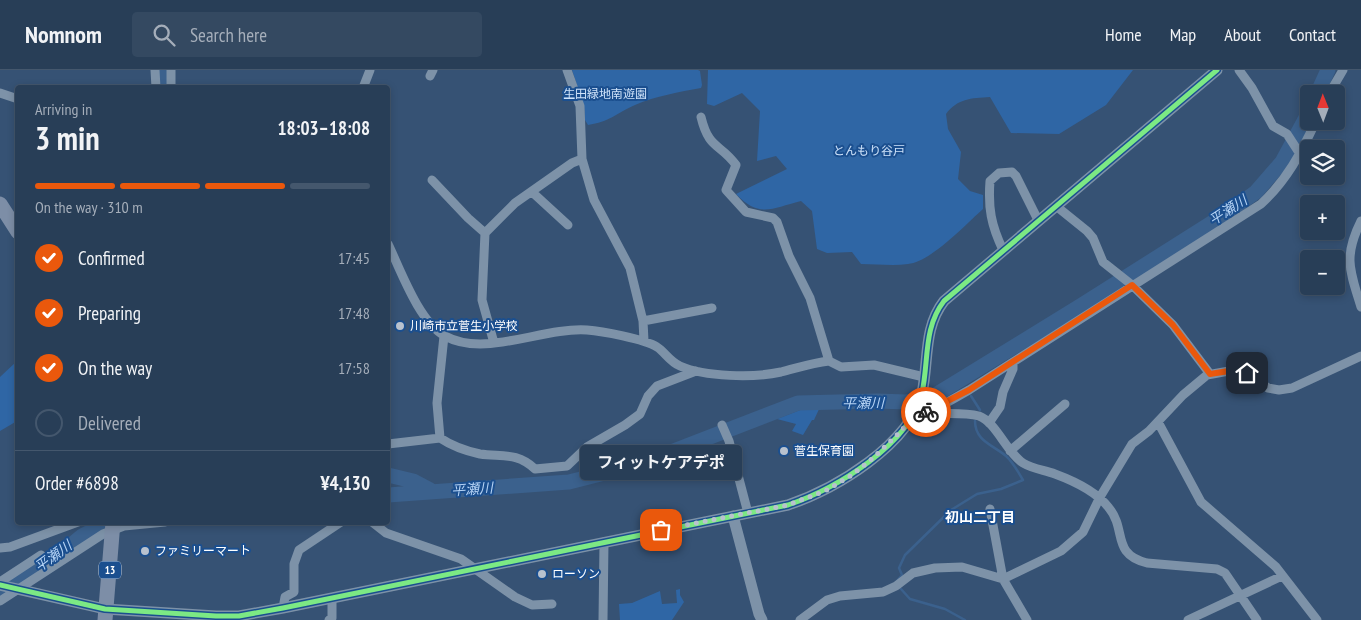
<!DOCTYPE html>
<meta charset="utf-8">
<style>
body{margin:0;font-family:"PT Sans Narrow","Noto Sans JP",sans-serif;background:#344961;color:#f1f3f6;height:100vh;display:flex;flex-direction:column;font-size:19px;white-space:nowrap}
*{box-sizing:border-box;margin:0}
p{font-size:16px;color:#a5aeba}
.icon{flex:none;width:28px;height:28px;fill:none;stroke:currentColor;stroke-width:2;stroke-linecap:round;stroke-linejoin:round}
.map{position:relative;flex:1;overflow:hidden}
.sheet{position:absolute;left:15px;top:15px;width:375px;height:440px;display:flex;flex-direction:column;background:#283e57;border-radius:5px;box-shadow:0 2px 8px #0003,0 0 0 1px #44576d}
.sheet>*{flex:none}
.needle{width:32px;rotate:359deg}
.controls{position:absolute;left:1300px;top:15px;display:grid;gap:10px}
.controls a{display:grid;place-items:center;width:45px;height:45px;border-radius:5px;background:#283e57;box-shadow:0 2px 8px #0003,0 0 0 1px #44576d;font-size:25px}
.pin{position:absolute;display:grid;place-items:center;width:42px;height:42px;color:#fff;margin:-21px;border-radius:10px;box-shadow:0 2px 8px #0006}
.courier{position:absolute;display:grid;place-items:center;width:50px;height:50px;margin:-25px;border:4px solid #ea580c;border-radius:50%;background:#fff;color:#222;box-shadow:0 1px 6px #0007}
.bubble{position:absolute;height:35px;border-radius:5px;background:#283e57;box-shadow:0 2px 8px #0003,0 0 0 1px #44576d;font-size:16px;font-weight:700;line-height:35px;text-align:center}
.summary em{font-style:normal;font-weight:700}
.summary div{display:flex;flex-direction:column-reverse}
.summary{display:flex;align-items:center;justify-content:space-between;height:85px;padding:0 20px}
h1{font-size:32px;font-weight:700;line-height:38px}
.bar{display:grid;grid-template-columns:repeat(4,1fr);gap:8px 5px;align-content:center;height:60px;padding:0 20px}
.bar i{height:6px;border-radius:4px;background:#44576d}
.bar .active{background:#ea580c}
.bar p{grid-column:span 4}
.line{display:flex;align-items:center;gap:12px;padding:0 20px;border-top:1px solid #44576d}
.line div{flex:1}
ol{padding:0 20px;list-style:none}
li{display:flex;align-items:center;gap:15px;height:55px}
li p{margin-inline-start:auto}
li .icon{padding:5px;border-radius:50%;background:#ea580c;color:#fff;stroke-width:4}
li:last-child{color:#a5aeba}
li i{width:28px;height:28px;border:2px solid #44576d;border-radius:50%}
header{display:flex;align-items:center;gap:30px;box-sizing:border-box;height:70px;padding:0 25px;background:#283e57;border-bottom:1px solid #44576d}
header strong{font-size:24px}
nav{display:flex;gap:28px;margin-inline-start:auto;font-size:18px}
.search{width:350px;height:45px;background:#344961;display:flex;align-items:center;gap:12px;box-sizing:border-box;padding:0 18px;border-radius:5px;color:#a5aeba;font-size:19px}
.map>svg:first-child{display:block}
.green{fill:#2f66a5}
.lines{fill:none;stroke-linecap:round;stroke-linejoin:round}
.stream{stroke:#3b618d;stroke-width:2.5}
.river{stroke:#3b618d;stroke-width:15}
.minor{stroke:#7d92a8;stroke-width:9}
.tertiary{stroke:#7d92a8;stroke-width:11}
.primary{stroke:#7d8ea7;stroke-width:15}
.cycleway-casing{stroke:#1b4f8f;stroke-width:8}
.cycleway{stroke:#7ce984;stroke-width:5}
.done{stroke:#b9c2ce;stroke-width:5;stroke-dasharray:0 9}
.route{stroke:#ea580c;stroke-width:6}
.poi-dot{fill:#b9c2ce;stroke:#1b4f8f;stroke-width:2}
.labels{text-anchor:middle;stroke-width:4;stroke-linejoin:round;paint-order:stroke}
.shield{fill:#1b4f8f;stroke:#bbcadd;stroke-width:1}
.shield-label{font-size:11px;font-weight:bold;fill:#fff}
.park-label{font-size:12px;fill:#cfe3fa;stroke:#1b4f8f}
.poi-label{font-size:12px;fill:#fff;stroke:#1b4f8f;text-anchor:start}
.water-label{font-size:14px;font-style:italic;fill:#b5d3f5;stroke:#1b4f8f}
.neighbourhood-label{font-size:14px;font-weight:bold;fill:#fff;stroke:#1b4f8f}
</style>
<header>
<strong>Nomnom</strong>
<div class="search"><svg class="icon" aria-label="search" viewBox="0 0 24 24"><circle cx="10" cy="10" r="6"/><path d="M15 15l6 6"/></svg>Search here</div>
<nav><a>Home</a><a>Map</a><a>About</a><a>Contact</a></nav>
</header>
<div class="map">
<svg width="1361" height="550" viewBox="0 0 1361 550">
<rect width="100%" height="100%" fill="#365274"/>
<path class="green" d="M572 0H698L700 1 702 15 701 18C679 22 656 26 635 35 617 43 609 52 588 55L585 50 584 36Z
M708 0H1133L1106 35 1059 64 1011 63 990 27C971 28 957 29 946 44L948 59 961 82 958 109 970 121 983 125V139C966 154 931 192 908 194 893 196 877 194 861 194L852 182 827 183 817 179 812 141 801 131C772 138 760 149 736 124L787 99 776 86 757 91 760 41 742 23 714 36 707 34Z
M17 291V351L0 361V307Z
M808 337H820L814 350H812L803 365 792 361 796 354 777 349Z
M680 519V525L684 532 672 550H620L619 534 632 533 660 521 662 534 677 533 676 520Z"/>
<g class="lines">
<path class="stream" d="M959 311 963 315
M971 326 980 340
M897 511 902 505 899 498 905 485 951 440 977 424 1001 419 1023 410C1018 402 1013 392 1006 386 993 375 975 371 975 351
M901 519 910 529 945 539 965 550"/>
<path class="river" d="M160 0 161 18
M1317 24 1328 0
M388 405 413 411 430 420
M388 425 569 412 640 394 798 333 877 331 906 332 929 329 1082 235 1224 145 1256 122 1282 92 1309 42
M0 524 64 481 82 466 110 452"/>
<path class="minor" d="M155 0 156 18
M171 0V18
M567 0 580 36 582 89 594 130 630 198 643 251 644 271
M1239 0 1252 18 1273 56 1287 64 1300 84
M430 6 433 0
M363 18 370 0
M0 23 18 29
M1329 24 1343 0
M701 47C709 80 720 73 736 95L726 120 746 142 773 148 777 152 789 186 810 228 829 291 841 297 874 295 924 307
M432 110 468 148 485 163 482 230 494 273
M532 122 568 155
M1056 136 1087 161 1093 168 1103 192 1132 215 1173 255 1210 304
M1361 151C1343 187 1350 201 1361 237
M485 163 515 133 572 93 582 89
M388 174C401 201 419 252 445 266 485 288 542 257 587 260 601 261 645 269 657 277 665 282 669 291 680 296 705 307 754 308 781 302 797 298 812 293 829 291
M1003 180C991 155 988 138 990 111L999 103 1012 102 1016 106 1038 150
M643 251 712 238
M921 344 939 337 969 320 1261 134C1287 110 1301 83 1316 51
M926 344C942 344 963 342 979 346 996 352 1007 383 1023 393 1033 399 1044 400 1055 404 1074 411 1097 422 1109 438 1127 460 1111 484 1147 493L1217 499 1225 503 1257 550
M1158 352 1201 432 1276 497 1317 550
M989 353 1000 337 1003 322 1013 299V292
M722 355 729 371 748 443
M440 368 437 333 444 266
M388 374 440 368C452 376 466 381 480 384 502 387 517 382 535 399L567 396 587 377 625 355 640 344 648 326 657 316 696 301
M1010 381 1065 334
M990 439 1003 509 1027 550
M372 452 386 463 461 489 515 527 532 535 552 534
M0 478 10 477 78 452
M0 512 41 485
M0 531 103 464 124 456 165 452
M283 538 285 527 294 522V494L299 480 341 452
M329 550 332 548V528
M603 550 604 472
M800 550 827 530 840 526 883 522 896 516 913 503 935 498 962 497 1003 509 1061 481 1083 462 1100 427 1132 374 1149 361 1183 325 1207 305 1229 301 1247 303 1268 318 1279 320 1292 318 1361 286
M1188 550 1282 506"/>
<path class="tertiary" d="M733 446 759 544 762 550
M0 515 105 539 216 546H239L283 538 788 435C835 419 910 375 922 323 929 291 923 258 944 231L1217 0"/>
<path class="primary" d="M0 134 18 162
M105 550 113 452"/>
<defs>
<path id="cycleway" d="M0 515 105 539 216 546H239L283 538 788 435C835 419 910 375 922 323 929 291 923 258 944 231L1217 0"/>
</defs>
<use href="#cycleway" class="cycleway-casing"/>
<use href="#cycleway" class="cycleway"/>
</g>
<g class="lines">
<path class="done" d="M661 460 788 435 825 421 852 405 873 388 902 360 913 345 926 342"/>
<path class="route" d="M926 342 969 320 1132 215 1173 255 1210 304 1229 301 1247 303"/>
</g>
<g class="poi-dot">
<circle cx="400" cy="256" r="5"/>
<circle cx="784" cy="381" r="5"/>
<circle cx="145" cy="481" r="5"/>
<circle cx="542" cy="504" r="5"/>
</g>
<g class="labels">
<rect class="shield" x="99" y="491.5" width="22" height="17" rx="4"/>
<g class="shield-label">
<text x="110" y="504">13</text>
</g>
<g class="park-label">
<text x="605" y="28">生田緑地南遊園</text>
<text x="869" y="85">とんもり谷戸</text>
</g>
<g class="poi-label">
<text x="410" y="260">川崎市立菅生小学校</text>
<text x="794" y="385">菅生保育園</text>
<text x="155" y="485">ファミリーマート</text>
<text x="552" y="508">ローソン</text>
</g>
<g class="water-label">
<text transform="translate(1228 140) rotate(-33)" y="5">平瀬川</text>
<text x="863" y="338">平瀬川</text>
<text transform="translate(472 419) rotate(-4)" y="5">平瀬川</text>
<text transform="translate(53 486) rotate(-36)" y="5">平瀬川</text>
</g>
<g class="neighbourhood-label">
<text x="980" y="452">初山二丁目</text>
</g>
</g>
</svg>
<div class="controls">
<a><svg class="needle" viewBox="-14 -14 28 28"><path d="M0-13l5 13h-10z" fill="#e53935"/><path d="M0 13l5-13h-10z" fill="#a5aeba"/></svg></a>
<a><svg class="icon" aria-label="layers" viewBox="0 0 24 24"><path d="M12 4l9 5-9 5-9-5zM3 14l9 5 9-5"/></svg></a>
<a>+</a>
<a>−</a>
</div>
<div class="pin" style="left:661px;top:460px;background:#ea580c"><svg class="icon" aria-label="bag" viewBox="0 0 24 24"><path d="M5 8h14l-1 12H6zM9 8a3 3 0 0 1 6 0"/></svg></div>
<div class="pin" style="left:1247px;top:303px;background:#1f2937"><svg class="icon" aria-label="home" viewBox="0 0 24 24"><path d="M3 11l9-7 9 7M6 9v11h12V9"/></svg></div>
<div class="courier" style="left:926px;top:342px"><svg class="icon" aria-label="bike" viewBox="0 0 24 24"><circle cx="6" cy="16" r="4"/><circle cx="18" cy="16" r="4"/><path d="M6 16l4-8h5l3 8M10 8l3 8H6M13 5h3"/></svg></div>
<div class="bubble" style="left:580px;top:375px;width:162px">フィットケアデポ</div>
<section class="sheet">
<div class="summary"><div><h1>3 min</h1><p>Arriving in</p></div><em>18:03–18:08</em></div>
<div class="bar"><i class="active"></i><i class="active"></i><i class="active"></i><i></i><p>On the way · 310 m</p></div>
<ol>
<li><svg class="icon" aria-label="check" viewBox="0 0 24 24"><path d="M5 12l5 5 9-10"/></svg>Confirmed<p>17:45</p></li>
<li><svg class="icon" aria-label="check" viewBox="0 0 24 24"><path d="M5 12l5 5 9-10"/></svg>Preparing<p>17:48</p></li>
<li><svg class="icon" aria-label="check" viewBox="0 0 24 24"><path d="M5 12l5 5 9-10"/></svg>On the way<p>17:58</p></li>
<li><i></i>Delivered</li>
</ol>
<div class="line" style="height:65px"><div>Order #6898</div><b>¥4,130</b></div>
</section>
</div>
